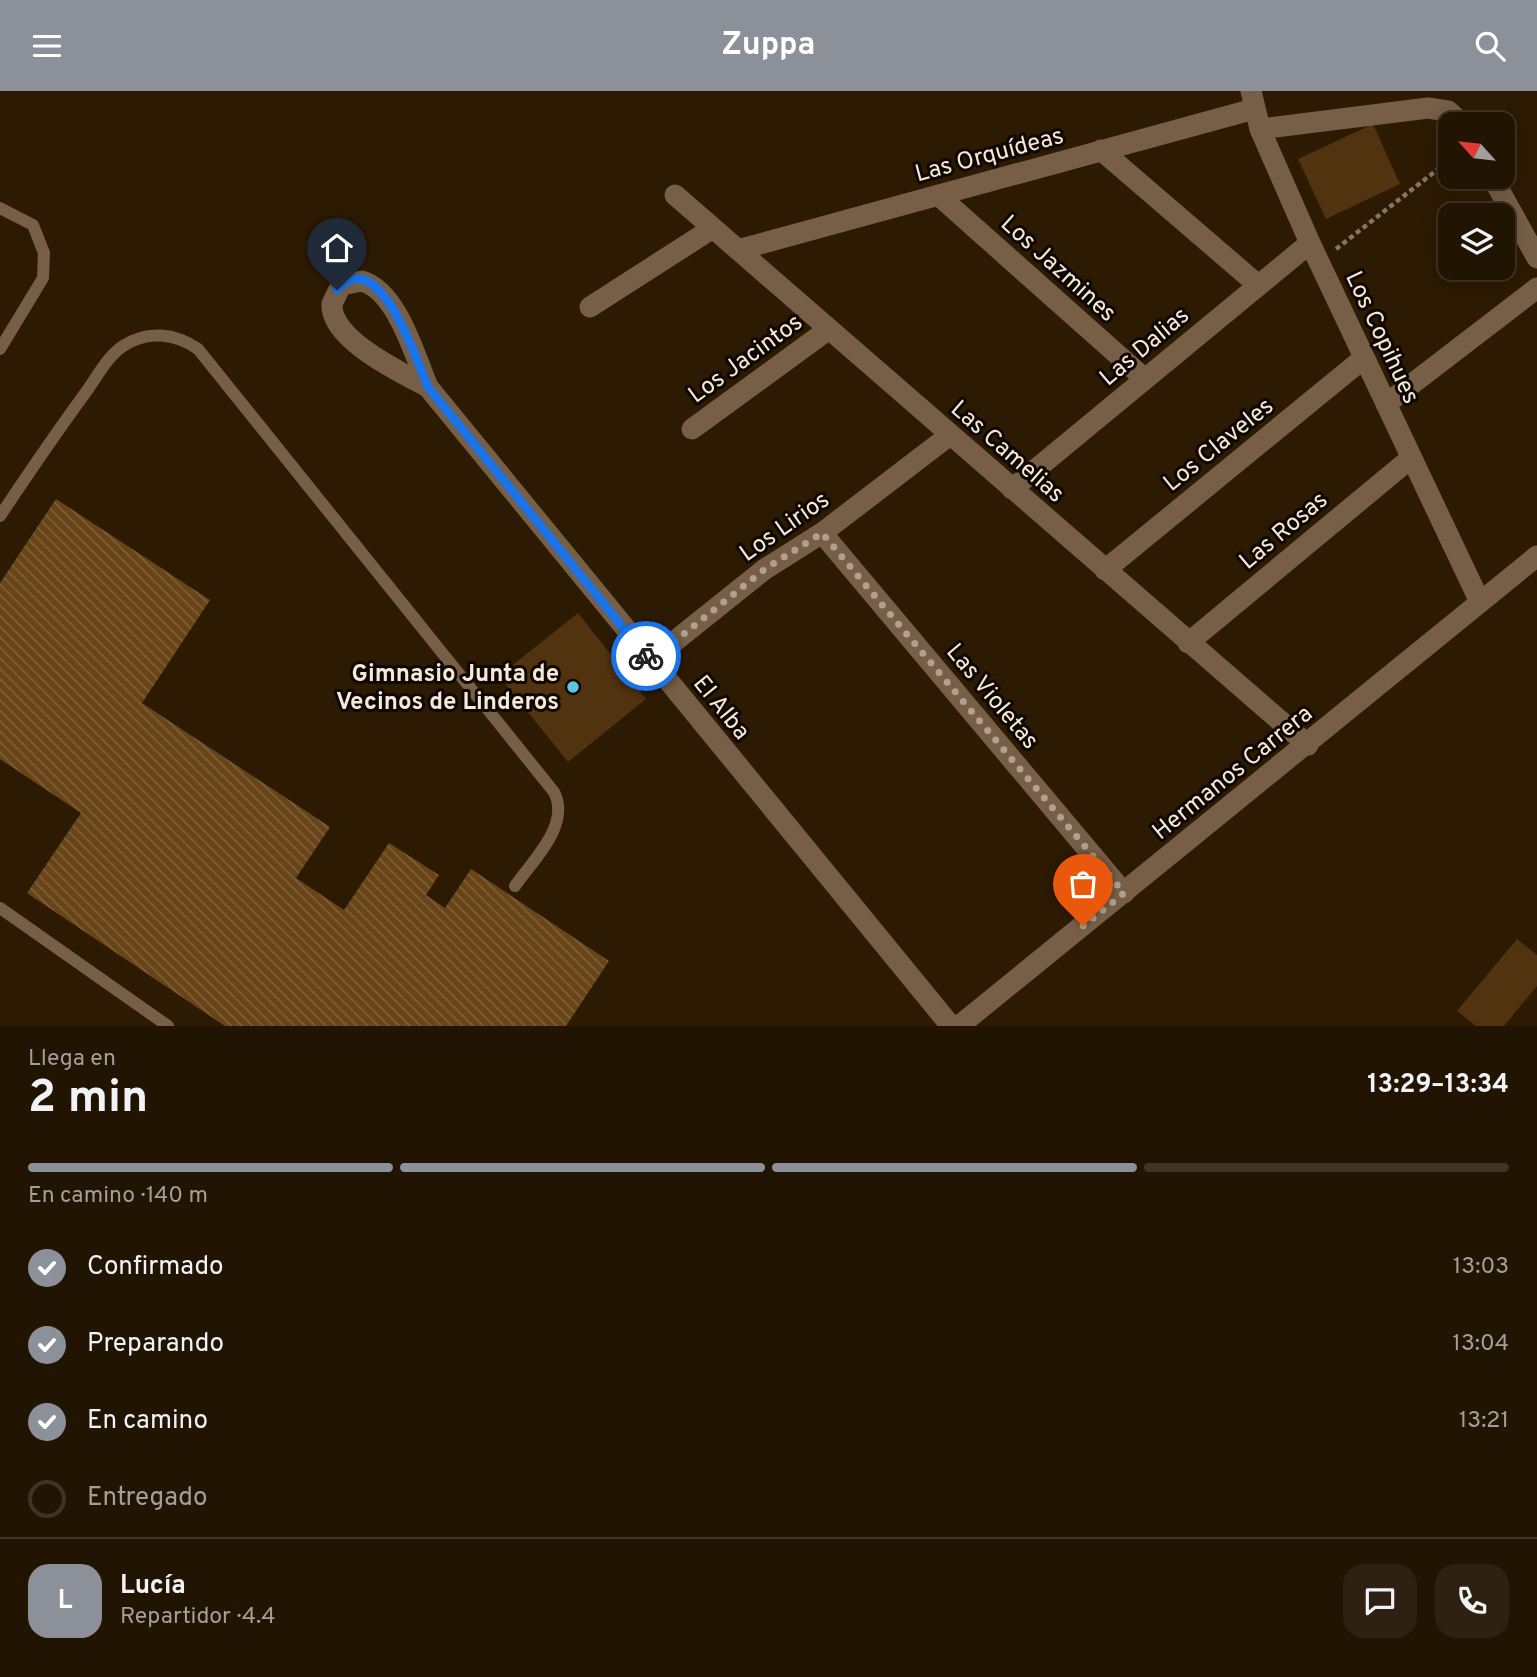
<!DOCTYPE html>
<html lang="es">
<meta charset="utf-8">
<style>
body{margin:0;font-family:Overpass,sans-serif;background:#2e2111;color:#f1f3f6;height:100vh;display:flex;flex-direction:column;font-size:26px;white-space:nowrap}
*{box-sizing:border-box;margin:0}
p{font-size:23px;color:#a29e99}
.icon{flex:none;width:38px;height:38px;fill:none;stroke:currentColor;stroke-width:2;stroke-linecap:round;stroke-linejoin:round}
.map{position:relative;height:935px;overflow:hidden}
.details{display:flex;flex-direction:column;background:#221402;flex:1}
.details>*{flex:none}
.needle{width:46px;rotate:297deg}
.controls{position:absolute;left:1438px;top:21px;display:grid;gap:14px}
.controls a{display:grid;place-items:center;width:77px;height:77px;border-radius:14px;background:#221402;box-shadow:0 4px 18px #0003,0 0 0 2px #3f3324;font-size:35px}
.pin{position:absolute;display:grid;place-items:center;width:60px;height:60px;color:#fff;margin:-72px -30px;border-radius:50% 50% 50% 0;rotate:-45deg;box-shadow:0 0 7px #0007}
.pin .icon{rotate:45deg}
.courier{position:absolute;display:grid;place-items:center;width:70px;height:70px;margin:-35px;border:5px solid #1a73e8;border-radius:50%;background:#fff;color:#222;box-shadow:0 2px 9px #0007}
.overview em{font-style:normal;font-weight:700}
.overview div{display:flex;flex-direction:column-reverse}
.overview{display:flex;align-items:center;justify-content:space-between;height:119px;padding:0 28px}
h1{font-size:46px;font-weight:700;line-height:52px}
.bar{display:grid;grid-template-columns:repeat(4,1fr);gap:10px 7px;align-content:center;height:84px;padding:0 28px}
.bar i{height:9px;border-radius:5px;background:#3f3324}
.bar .on{background:#8c9099}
.bar p{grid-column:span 4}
.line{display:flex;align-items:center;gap:18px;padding:0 28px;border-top:2px solid #3f3324}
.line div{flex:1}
.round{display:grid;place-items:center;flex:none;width:74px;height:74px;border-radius:21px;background:#2e2111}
ol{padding:0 28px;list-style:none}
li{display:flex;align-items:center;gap:21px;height:77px}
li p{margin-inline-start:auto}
li .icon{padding:7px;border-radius:50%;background:#8c9099;color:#fff;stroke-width:4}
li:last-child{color:#a29e99}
li i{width:38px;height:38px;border:4px solid #3f3324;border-radius:50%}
header{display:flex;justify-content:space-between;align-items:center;height:91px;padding:0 28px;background:#8c9099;color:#fff;font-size:32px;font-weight:700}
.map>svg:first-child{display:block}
.pitch{fill:#51330f}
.building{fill:url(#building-back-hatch)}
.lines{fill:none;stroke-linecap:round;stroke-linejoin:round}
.path{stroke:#857461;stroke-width:4.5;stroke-dasharray:5 3.5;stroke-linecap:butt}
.lane{stroke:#765f46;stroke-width:12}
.street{stroke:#765f46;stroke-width:21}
.secondary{stroke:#765f46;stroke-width:21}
.done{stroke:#b0a08e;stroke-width:7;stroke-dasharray:0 12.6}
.route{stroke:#1a73e8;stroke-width:9}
.poi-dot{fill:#5ac8e5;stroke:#0f0701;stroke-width:2.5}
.labels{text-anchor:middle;stroke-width:6;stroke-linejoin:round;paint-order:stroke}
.street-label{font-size:24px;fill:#f6e8da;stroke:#0f0701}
.poi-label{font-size:24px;font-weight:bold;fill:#f6e8da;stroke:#0f0701;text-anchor:end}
</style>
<header><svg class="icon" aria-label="menu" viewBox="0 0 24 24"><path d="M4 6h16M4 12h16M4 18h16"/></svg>Zuppa<svg class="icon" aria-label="search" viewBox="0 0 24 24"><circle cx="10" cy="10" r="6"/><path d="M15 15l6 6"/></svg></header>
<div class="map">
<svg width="1537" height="935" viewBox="0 0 1537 935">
<defs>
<pattern id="building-back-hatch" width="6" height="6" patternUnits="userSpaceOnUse" patternTransform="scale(1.75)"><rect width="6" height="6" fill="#684417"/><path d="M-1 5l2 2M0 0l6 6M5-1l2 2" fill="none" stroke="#7e5f38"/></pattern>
</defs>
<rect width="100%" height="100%" fill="#2d1a02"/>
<path class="pitch" d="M1373 33 1400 93 1326 128 1298 68Z
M578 522 646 608 568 671 499 585Z
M1517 848 1537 864V895L1504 935H1476L1457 920Z"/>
<path class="building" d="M56 408 210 509 142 612 330 736 296 787 344 819 389 752 439 784 426 804 445 817 471 778 609 870 566 935H225L27 802 81 722 0 668V492Z"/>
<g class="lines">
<path class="path" d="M1336 158 1451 68"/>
<path class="lane" d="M0 117 33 134 44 162 43 187 0 258
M0 425C28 383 56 342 86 301 97 286 107 266 123 255 147 239 175 242 198 258L554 701C571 734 533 769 515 795
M0 817 168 935"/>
<path class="street" d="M1251 0 1260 38 1310 152 1480 511
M1260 38 1428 17 1448 20 1463 33
M1101 59 1258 194
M1492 86 1537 167
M675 104 1308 654
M938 104 1145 288
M738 159 1254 18
M590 216 713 137
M428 296C400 281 330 248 332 213L341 194 362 190C397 200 415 265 428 296L951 935
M1386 313 1537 197
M692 338 829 238
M1012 398 1310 152
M822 442 1124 802
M1105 479 1364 267
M1188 552 1411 367
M650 570 765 478 822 442 950 344"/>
<path class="secondary" d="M959 935 1537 465"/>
</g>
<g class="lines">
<path class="done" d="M646 565 650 570 765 478 822 442 1124 802 1083 835"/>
<path class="route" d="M337 199C379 151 417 271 428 296L646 565"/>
</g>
<circle class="poi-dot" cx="573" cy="596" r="7"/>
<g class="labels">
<g class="street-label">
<text transform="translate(989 63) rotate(-15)" y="8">Las Orquídeas</text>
<text transform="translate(1059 177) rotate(42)" y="8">Los Jazmines</text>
<text transform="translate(1383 246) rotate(65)" y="8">Los Copihues</text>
<text transform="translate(1144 255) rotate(-40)" y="8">Las Dalias</text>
<text transform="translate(745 267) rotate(-36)" y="8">Los Jacintos</text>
<text transform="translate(1218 353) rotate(-39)" y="8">Los Claveles</text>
<text transform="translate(1008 360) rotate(41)" y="8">Las Camelias</text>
<text transform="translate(784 435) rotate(-35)" y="8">Los Lirios</text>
<text transform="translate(1283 439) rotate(-40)" y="8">Las Rosas</text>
<text transform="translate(993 605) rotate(50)" y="8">Las Violetas</text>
<text transform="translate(722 616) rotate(51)" y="8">El Alba</text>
<text transform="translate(1232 681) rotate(-39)" y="8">Hermanos Carrera</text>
</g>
<g class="poi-label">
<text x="559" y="590">Gimnasio Junta de<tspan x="559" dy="28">Vecinos de Linderos</tspan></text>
</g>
</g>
</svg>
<div class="controls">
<a><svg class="needle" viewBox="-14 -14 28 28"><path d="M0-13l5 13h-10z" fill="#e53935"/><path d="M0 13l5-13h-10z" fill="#a29e99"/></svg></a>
<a><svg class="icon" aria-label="layers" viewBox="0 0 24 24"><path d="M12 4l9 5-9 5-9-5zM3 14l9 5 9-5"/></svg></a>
</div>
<div class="pin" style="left:1083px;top:835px;background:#ea580c"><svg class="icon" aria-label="bag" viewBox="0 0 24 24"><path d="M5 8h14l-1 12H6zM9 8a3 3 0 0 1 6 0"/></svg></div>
<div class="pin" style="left:337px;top:199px;background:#1f2937"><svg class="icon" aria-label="home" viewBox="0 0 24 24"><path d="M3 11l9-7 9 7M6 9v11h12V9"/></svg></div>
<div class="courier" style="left:646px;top:565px"><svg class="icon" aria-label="bike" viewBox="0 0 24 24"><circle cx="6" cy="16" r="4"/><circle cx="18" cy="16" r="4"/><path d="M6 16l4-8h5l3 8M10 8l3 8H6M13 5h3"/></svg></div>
</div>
<section class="details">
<div class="overview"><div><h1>2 min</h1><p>Llega en</p></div><em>13:29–13:34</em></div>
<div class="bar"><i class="on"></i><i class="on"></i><i class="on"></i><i></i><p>En camino · 140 m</p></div>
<ol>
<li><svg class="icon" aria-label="check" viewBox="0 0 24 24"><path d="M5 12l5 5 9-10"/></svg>Confirmado<p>13:03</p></li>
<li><svg class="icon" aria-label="check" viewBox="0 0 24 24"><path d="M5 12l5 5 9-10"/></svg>Preparando<p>13:04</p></li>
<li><svg class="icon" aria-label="check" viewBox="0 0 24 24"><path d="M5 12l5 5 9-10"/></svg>En camino<p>13:21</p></li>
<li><i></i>Entregado</li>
</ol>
<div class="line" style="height:126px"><b class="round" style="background:#8c9099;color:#fff">L</b><div><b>Lucía</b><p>Repartidor · 4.4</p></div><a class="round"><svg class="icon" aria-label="chat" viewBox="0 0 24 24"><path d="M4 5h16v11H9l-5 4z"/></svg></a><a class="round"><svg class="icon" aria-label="phone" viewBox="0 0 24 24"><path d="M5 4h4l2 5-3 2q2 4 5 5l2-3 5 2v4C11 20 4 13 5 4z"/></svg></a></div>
</section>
